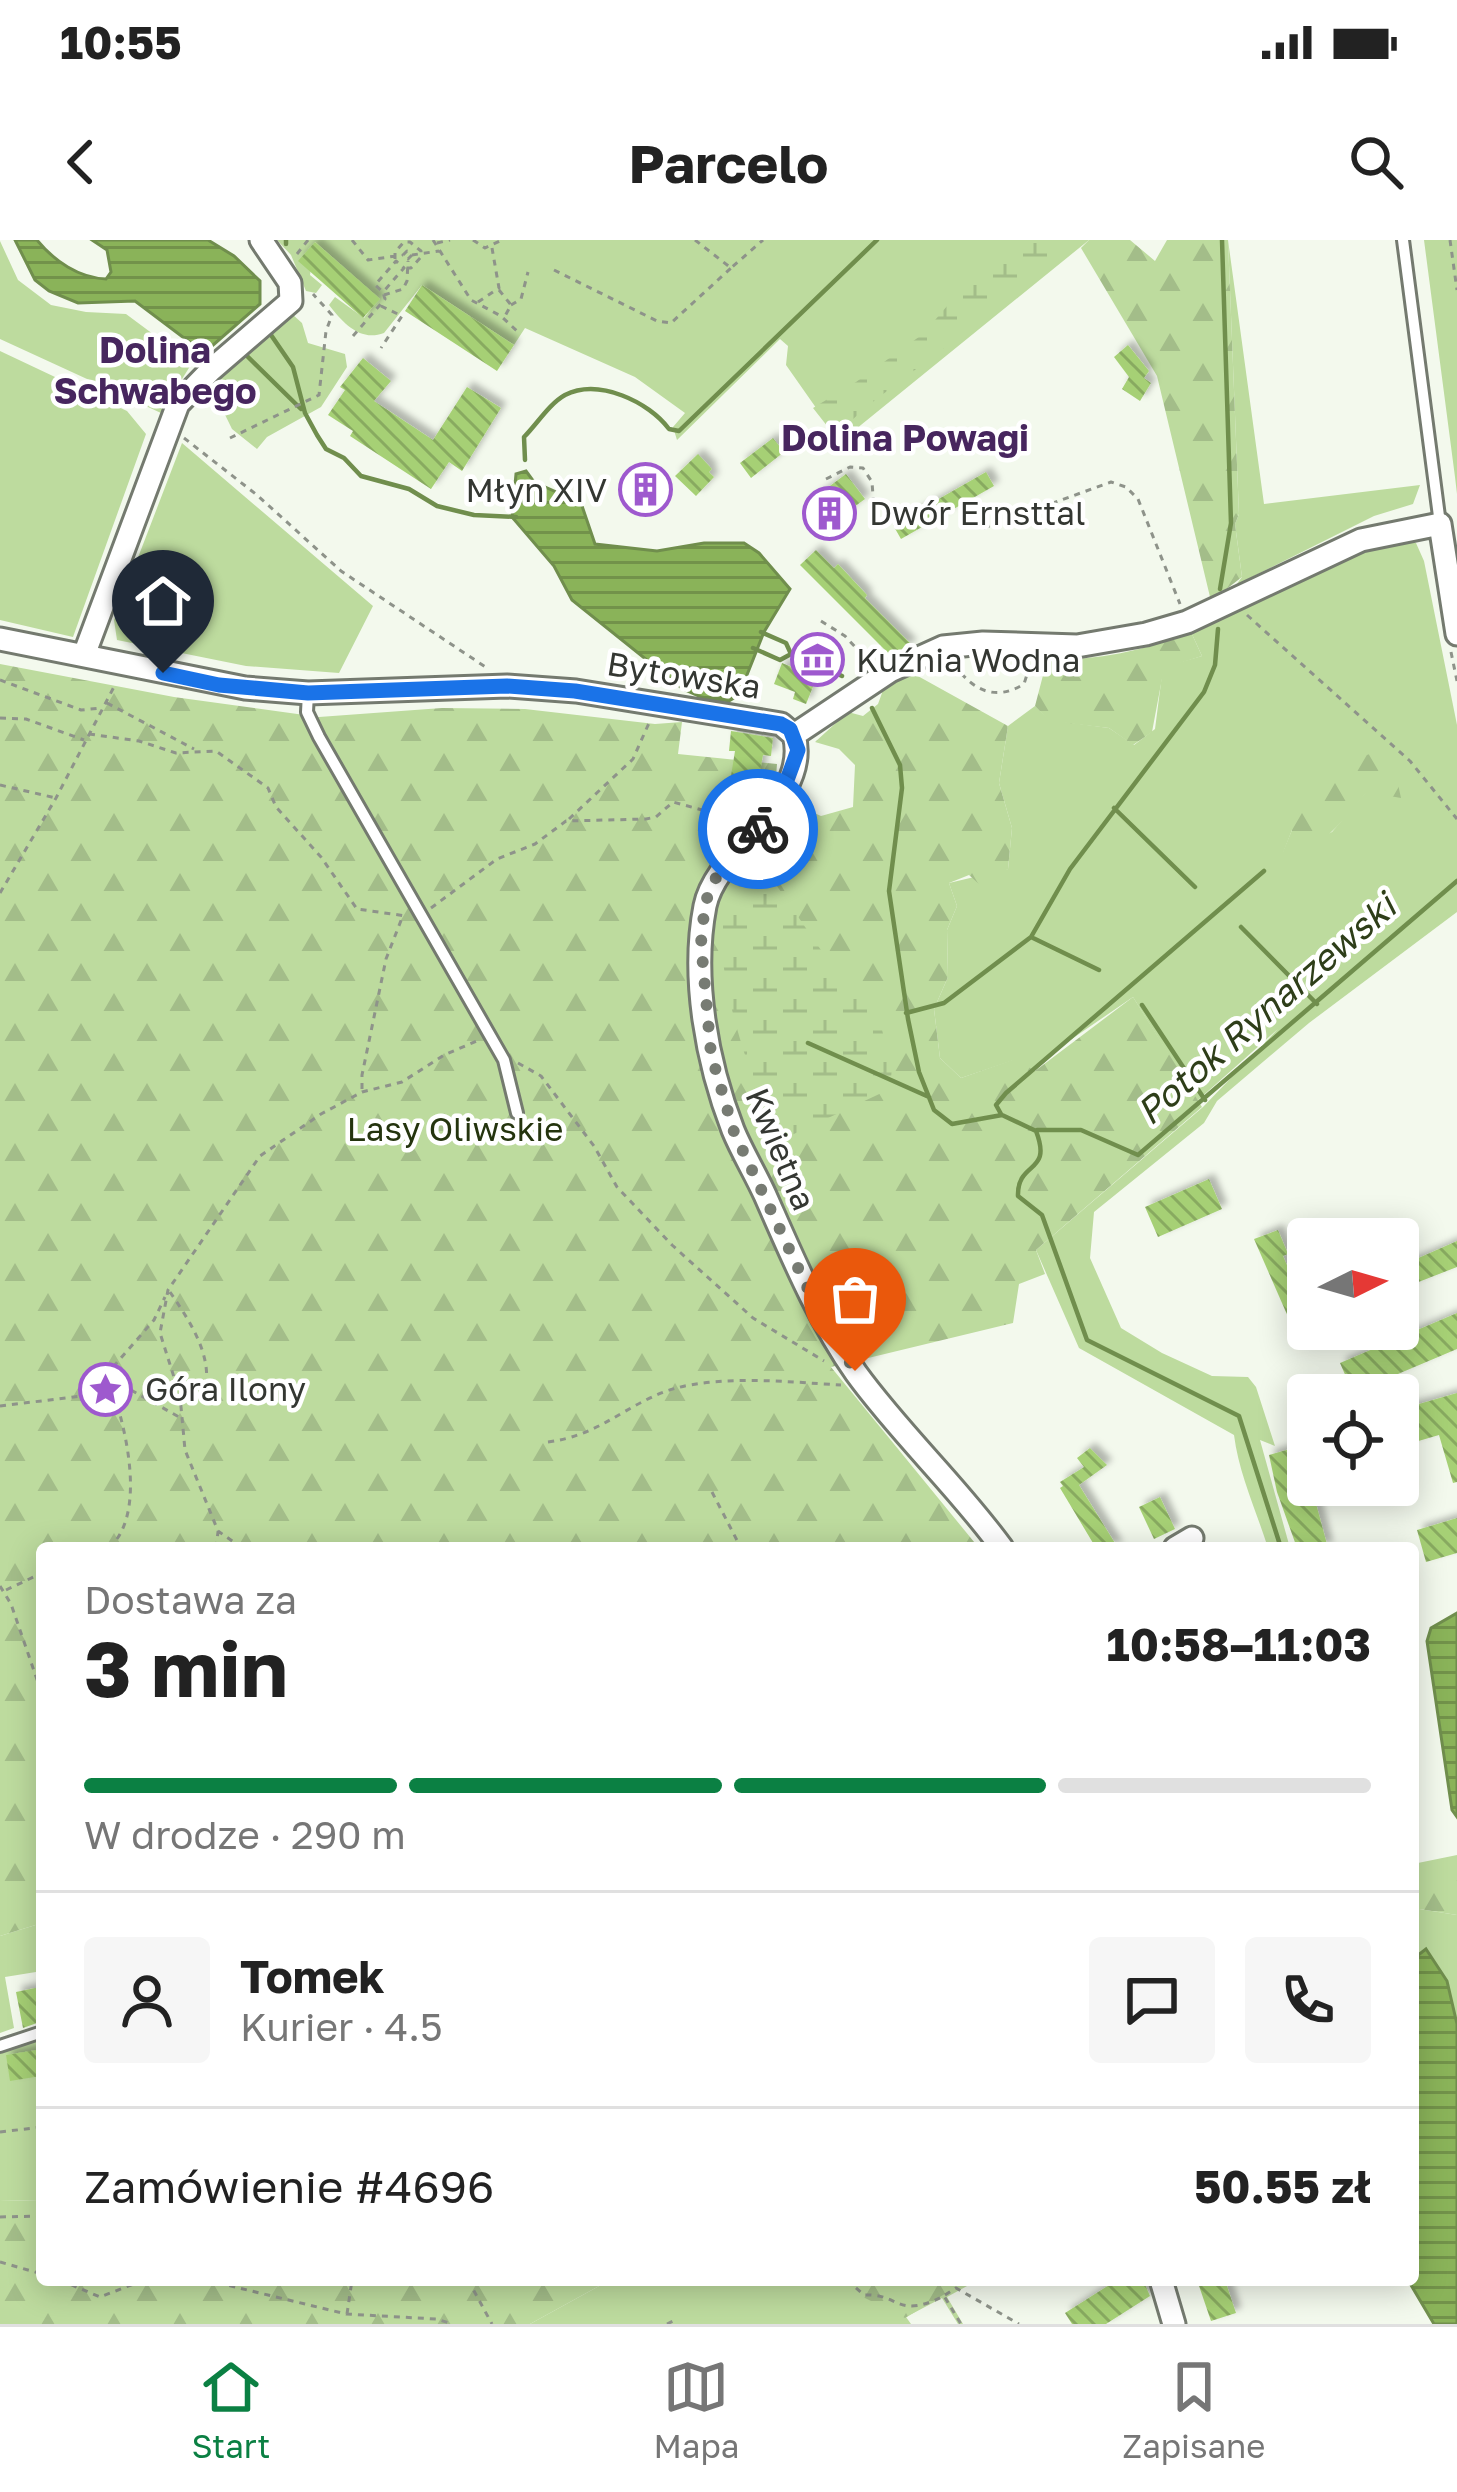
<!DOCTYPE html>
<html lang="pl">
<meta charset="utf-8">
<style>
body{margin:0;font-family:"Golos Text",sans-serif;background:#f6f6f6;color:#222;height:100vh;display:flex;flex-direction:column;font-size:45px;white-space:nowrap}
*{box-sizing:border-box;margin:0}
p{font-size:39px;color:#767676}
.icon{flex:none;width:66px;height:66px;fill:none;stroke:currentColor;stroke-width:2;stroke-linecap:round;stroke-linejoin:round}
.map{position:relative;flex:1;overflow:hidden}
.panel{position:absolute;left:36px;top:1302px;width:1383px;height:744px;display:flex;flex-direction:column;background:#fff;border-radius:12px;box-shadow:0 6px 30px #0003}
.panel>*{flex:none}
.needle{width:78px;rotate:85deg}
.tools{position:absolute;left:1287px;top:978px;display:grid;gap:24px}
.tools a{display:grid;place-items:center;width:132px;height:132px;border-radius:12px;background:#fff;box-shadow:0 6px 30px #0003;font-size:60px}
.pin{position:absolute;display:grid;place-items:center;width:102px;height:102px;color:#fff;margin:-123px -51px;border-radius:50% 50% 50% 0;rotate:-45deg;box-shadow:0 0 12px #0007}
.pin .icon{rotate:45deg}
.courier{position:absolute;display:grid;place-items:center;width:120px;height:120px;margin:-60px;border:9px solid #1a73e8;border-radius:50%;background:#fff;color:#222;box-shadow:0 3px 15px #0007}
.headline em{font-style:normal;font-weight:700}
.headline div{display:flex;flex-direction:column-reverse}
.headline{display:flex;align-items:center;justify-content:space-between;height:204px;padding:0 48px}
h1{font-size:78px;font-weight:700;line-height:90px}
.bar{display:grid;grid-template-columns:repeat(4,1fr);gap:18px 12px;align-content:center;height:144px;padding:0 48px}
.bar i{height:15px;border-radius:9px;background:#e0e0e0}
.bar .on{background:#0b8043}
.bar p{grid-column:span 4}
.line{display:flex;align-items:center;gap:30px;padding:0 48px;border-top:3px solid #e0e0e0}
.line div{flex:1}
.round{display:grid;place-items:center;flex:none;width:126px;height:126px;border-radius:12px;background:#f6f6f6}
.status{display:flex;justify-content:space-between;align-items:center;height:84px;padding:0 60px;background:#fff;direction:ltr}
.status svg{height:33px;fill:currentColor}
header{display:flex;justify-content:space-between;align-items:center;height:156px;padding:0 48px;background:#fff;font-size:54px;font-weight:700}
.tab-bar{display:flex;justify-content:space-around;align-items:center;height:168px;border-top:3px solid #e0e0e0;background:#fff;font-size:33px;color:#767676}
.tab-bar a{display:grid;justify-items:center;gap:6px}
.tab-bar .on{color:#0b8043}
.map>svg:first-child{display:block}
.green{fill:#bddb9e;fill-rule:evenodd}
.forest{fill:url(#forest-firs)}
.wetland{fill:url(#wetland-marsh)}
.water{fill:url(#water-rules);stroke:#708e4d;stroke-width:3}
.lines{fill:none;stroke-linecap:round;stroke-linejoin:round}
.stream{stroke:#708e4d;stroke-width:4.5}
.building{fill:url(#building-back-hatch);filter:url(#shadow)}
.lane-casing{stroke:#747a6f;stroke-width:16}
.street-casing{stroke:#747a6f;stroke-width:27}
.path{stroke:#8e938a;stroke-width:3;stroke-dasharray:6 6;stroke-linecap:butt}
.lane{stroke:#fff;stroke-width:10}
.street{stroke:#fff;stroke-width:21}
.done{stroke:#777b73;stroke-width:12;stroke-dasharray:0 21.6}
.route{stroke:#1a73e8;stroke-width:15}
.labels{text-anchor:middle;stroke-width:9;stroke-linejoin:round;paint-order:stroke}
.poi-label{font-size:33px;fill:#343732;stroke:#fff;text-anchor:start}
.street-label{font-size:33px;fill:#343732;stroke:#fff}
.park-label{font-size:33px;fill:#24340e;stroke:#fff}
.neighbourhood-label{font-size:36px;font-weight:bold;fill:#47265e;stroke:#fff}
.water-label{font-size:36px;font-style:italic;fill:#2e3e19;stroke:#fff}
</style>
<div class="status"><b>10:55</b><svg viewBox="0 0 49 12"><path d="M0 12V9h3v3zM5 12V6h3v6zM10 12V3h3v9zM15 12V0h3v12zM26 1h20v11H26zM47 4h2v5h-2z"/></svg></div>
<header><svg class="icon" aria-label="back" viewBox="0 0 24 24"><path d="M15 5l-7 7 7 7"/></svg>Parcelo<svg class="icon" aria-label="search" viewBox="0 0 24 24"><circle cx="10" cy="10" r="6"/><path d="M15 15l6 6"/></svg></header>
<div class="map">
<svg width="1457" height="2084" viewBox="0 0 1457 2084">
<defs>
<pattern id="forest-firs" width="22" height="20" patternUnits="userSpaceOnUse" patternTransform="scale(3)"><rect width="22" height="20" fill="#bddb9e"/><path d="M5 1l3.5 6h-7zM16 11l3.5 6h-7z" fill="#a3bd89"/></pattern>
<pattern id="wetland-marsh" width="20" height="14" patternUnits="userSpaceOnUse" patternTransform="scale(3)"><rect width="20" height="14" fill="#bddb9e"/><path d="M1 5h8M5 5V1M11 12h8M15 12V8" fill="none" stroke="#a3bd89"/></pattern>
<pattern id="water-rules" width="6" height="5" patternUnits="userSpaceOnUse" patternTransform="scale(3)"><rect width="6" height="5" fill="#8ab359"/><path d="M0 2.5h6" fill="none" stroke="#72924a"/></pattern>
<pattern id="building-back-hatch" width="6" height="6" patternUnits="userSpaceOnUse" patternTransform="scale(3)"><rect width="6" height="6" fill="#a6d075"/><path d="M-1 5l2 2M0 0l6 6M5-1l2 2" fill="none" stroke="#88aa61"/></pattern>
<filter id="shadow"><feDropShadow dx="5.5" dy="-5.5" stdDeviation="3" flood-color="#0004"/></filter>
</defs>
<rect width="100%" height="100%" fill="#f3f9ed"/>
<path class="green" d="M277 0H1089L840 202 786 125 788 106 780 99 677 200 673 187 685 173 635 137 525 88 514 105 422 45 384 93C360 102 343 83 329 65L335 57 364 78 379 59 315 2 310 35 322 45 316 53 306 51 291 15Z
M1228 0 1264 264 1420 245 1413 264 1374 276 1236 345 1242 337 1235 284 1239 274Z
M1424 0H1457V254L1455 237Z
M0 1 18 40 51 65 86 72 126 74 192 123 161 173 0 99Z
M292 74 302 83 308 103 345 114 347 127 321 167 267 197 257 209 232 189 210 144Z
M0 111 127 171 146 194 73 397 0 380Z
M182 203 373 366 339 433 246 426 117 400 114 380Z
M1400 300 1416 303 1424 321 1457 485V672L1309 783 1217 861 1204 883 1094 972 1090 1018 1121 1088 1162 1113 1212 1136 1248 1137 1256 1147 1275 1206 1260 1200 1290 1308H1268C1256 1270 1239 1234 1234 1195L1079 1108 1036 1010 1203 867 1278 789 1197 861 1133 757 1063 805 1034 831 1014 820 961 838 940 818 934 769 948 737 947 690 957 666 949 643 1008 629 1012 588 999 543 1008 486 1035 466 1050 480 1109 488 1134 505 1155 489 1163 427 1202 416 1191 392 1380 302ZM1390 508 1367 551 1332 592 1283 613 1292 590Z
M1413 1668 1457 1675V1784L1447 1741 1413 1719Z
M42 1683V1731L5 1737 14 1788 0 1793V1696Z
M42 1799V1960L0 1961V1811Z
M610 2040H978L947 2057 963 2084H958L942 2058 906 2077 911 2084H530Z"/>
<path class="forest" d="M1089 0H1130L1155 21 1167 0H1228L1239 274 1235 284 1242 337 1211 361 1157 136 1081 8Z
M1191 392 1202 416 1164 428 1152 492 1133 505 1109 488 1050 481 1035 466 1047 420C1099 420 1143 411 1191 392Z
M0 424 174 457 319 477 442 468 525 469 655 484 682 482 678 514 777 524 776 537 765 551 821 576 853 567 855 525 839 509 815 502 848 472 863 476 878 464 882 453 879 449 907 430 1008 486 999 543 1012 588 1008 629 980 645 969 635 949 643 957 666 947 690 948 737 934 769 940 818 961 838 1015 819 1035 831 1133 757 1202 867 1036 1010 1045 1034 1019 1044 1013 1083 831 1127 979 1308H42V1683L0 1696Z
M1390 507 1401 558 1367 552C1347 575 1317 618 1282 614L1292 590 1288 542Z
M1457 1615V1675L1413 1668V1624Z
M42 1960V2040H610L530 2084H0V1961Z
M871 2040H955L958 2046 905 2078 863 2057Z"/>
<path class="wetland" d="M1004 0H1075L957 98 866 167 835 196 813 168 856 142 923 94Z
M768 633 845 745 871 749 892 827 890 849 781 900C754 854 715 738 723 685 726 670 735 655 741 641Z"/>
<path class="water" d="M15 0H37C54 21 79 38 106 39L111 32 107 10 92 0H208L234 16 260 41V64L204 113 135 61 78 63 49 51 35 40Z
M526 231 534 242 581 263 595 304 657 311 704 303H744L759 313 790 349 764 392 739 455 729 461 701 457 683 449 572 360 554 326 512 277 516 234Z
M1457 1373V1577L1452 1570 1427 1401 1431 1388Z
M1426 1709 1447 1741 1457 1784V2084H1434L1408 2040H1413V1719Z"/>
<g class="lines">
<path class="stream" d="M286 0V4
M271 95 293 127 305 173 317 195 326 209 344 218 361 236 409 249 437 266 474 275 516 277
M245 114 301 169
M525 220 524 197C537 184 549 164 565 155 599 138 649 162 669 189L679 191 877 0
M1220 349 1231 283 1222 0
M761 392 786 403 791 414 809 422
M753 408 780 420 791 414
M821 426 842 436
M872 468 900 525 902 548 889 651 908 779 919 832 934 870 952 884 1002 875 1036 891C1053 935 1017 920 1018 956L1042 975 1087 1100 1239 1176 1281 1308
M1114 568 1195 647
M1241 687 1317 764
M1031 697 1099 730
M1142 765 1205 860
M906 773 944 763 1031 697 1070 629 1204 452 1215 425 1218 389
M808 803 929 857
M1001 874 996 865 1006 853 1264 631
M1037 890H1081L1138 915 1457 641"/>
</g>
<path class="building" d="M315 2 380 59 363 78 298 21Z
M422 45 514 105 497 131 405 71Z
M1128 105 1149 131 1144 138 1151 143 1140 161 1122 149 1129 137 1114 117Z
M363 118 391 141 374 161 433 200 467 147 501 168 462 231 449 222 431 249 350 196 353 191 328 175 345 150 340 147Z
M773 198 784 212 751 238 740 223Z
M698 214 712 229 709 232 714 237 696 256 675 236Z
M986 232 994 246 901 299 893 285Z
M846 234 865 259 825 288 807 263Z
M816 310 834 328 838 324 867 355 865 358 912 405 890 415 800 325Z
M782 423 817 437 806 464 793 459 795 452 774 444Z
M731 491 773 498 771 516 763 515 757 547 730 542 735 511H729Z
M1209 939 1222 969 1158 997 1145 967Z
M1278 990 1288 1014 1283 1016 1308 1074V1090L1296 1095 1254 999Z
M1457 1001V1027L1398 1050V1027Z
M1457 1073V1109L1353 1153 1340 1123Z
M1457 1153V1242L1453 1243 1439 1195 1398 1207V1170Z
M1300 1206 1308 1245H1311L1328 1308H1297L1277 1252 1269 1215Z
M1090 1208 1107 1225 1079 1245 1118 1308H1096L1060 1248 1063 1246 1060 1242 1084 1227 1077 1218Z
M1160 1257 1175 1289 1154 1299 1139 1267Z
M1457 1278V1313L1426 1322 1417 1290Z
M35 1748H42V1777L36 1778 37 1783 23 1788 16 1752Z
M37 1810 41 1836 10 1841 6 1815Z
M1117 2040H1143L1150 2056 1106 2084H1072L1065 2073Z
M1197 2040H1225L1236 2073 1211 2081Z"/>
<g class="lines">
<defs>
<path id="lane" d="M1403 0 1440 284
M308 453 307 472 319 497 504 820 517 873
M0 1806 42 1792"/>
<path id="street" d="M0 399 245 448 308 453 507 446 576 451 781 484 794 495
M84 415 178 164 211 130 291 61 290 43 261 0
M794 495C812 560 716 610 705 666 691 738 707 823 733 890 742 912 755 933 765 955 792 1016 818 1079 856 1133 901 1195 958 1247 1002 1308
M794 495 890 431 943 407 983 403 1077 406 1146 394 1187 382 1361 300 1440 284 1457 394
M1175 1308 1192 1298
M1161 2040 1174 2084"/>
</defs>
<use href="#lane" class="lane-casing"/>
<use href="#street" class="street-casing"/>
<path class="path" d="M352 0 368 20 403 15
M433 0 471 60 501 76 518 92
M473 0 485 8 502 0
M695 0 731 28 763 0
M1450 0 1457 50
M437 3 450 0
M297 14 308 0
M412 15 408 19 403 15 407 11 412 15 439 11
M395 19V12L404 2H410L421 11V17L411 28H404
M554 30 657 81 671 83 731 28
M499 50 511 65 505 76
M384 55 403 49 407 41 408 21
M478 62 499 48 492 8
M511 65 521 59 528 32
M381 66 402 76 381 108
M353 96 385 59 383 52 404 28 396 21 375 45 383 52
M184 198 257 255 341 331 487 428
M230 198 319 155 326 91 332 75 313 54
M826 239 850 227 863 228 872 242 875 284
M984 288 1111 242 1126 247 1138 259 1180 364
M1247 375 1410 521 1457 579
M821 381 845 396 869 422
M1451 412 1457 441
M954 424C972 450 995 462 1024 444L1030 425
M0 440 81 470 101 468
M107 463 194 509
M0 478 26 479 84 500
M89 494 139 501 176 513 216 511 268 548 276 567 321 617 357 669 406 676
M0 545 56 558
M569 579 633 519 649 483
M0 653 56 558 116 443
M431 668 497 619 535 604 566 581 646 579 656 577 673 562 735 579
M518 823 541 836 594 906 617 947 672 1005 753 1078 824 1121
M362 849V835L386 719 402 678
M170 1052C189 1080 215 1118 204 1153L181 1156
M0 1166 131 1150 179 1177
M548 1202C593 1196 614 1175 652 1157 702 1132 786 1142 841 1145
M712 1252 741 1308
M109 1308C149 1272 124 1179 107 1134L154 1080 165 1057
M216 1308 218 1292
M242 1308 218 1291 185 1210 180 1156 160 1093 168 1050 260 916 321 874 362 852 402 842 444 815 479 800
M0 1346 11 1364 42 1454
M6 1350 42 1333
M0 1892 42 1887
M0 1977 42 1976
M0 2022 42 2034
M60 2040 100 2057 144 2040
M206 2040 346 2074 436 2079 453 2084
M468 2040 492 2084
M847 2040 864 2055C900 2053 896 2080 944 2056L961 2084
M945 2055 956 2048 1019 2084
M347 2074 352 2040
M667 2084 677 2079"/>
<use href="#lane" class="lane"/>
<use href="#street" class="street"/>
</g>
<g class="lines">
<path class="done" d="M758 589 715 639 705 663 701 703 711 814 734 892 817 1068 855 1131"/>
<path class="route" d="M163 433 219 445 308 453 507 446 575 451 781 484 790 489 798 510 783 551 758 589"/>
</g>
<defs>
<symbol id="building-ring" viewBox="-11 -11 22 22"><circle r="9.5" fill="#fff" stroke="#9e59ce" stroke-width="1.5"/><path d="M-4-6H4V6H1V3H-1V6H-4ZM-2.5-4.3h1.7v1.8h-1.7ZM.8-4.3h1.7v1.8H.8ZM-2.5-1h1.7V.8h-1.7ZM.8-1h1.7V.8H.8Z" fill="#9e59ce"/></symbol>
<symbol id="museum-ring" viewBox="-11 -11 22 22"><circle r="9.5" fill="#fff" stroke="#9e59ce" stroke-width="1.5"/><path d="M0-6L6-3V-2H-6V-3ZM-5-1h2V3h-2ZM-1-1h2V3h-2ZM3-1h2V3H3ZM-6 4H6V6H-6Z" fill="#9e59ce"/></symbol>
<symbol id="sight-ring" viewBox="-11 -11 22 22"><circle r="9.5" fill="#fff" stroke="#9e59ce" stroke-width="1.5"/><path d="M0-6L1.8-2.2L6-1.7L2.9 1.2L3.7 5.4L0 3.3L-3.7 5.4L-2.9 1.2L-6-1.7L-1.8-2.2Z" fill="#9e59ce"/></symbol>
</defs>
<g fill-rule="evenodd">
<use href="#building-ring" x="616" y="220" width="59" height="59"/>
<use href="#building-ring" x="800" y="244" width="59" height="59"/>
<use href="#museum-ring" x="788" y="390" width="59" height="59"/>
<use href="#sight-ring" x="76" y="1120" width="59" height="59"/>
</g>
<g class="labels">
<g class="poi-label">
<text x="607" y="262" text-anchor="end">Młyn XIV</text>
<text x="869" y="285">Dwór Ernsttal</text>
<text x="856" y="432">Kuźnia Wodna</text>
<text x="145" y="1161">Góra Ilony</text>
</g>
<g class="street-label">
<text transform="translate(684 435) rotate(9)" y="12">Bytowska</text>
<text transform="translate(781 909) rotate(67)" y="12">Kwietna</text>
</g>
<g class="park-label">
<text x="455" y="901">Lasy Oliwskie</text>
</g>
<g class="neighbourhood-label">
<text x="155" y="123">Dolina<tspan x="155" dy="41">Schwabego</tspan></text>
<text x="905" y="211">Dolina Powagi</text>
</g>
<g class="water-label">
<text transform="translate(1266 769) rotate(-41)" y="13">Potok Rynarzewski</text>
</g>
</g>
</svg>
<div class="tools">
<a><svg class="needle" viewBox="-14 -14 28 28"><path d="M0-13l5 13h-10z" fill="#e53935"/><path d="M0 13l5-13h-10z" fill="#767676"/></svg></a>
<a><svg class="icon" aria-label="locate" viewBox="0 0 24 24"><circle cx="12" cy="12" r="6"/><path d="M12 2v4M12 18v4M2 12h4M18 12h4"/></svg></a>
</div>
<div class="pin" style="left:855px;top:1131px;background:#ea580c"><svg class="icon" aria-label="bag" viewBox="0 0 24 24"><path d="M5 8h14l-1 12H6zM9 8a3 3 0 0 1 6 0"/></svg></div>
<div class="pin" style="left:163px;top:433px;background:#1f2937"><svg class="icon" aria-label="home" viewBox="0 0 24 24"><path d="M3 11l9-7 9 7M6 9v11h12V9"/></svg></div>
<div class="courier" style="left:758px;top:589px"><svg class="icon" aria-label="bike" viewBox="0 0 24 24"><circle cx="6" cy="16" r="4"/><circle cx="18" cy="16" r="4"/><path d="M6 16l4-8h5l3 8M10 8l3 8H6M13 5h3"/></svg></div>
<section class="panel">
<div class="headline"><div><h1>3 min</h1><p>Dostawa za</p></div><em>10:58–11:03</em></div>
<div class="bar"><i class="on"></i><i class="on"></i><i class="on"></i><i></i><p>W drodze · 290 m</p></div>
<div class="line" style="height:216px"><a class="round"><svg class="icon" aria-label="person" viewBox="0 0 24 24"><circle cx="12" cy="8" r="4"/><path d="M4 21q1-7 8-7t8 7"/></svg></a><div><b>Tomek</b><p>Kurier · 4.5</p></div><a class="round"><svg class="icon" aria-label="chat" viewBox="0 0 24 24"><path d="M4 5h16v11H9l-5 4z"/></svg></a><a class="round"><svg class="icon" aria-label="phone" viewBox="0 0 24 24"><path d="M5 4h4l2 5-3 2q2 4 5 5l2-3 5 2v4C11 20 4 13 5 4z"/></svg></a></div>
<div class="line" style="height:156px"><div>Zamówienie #4696</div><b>50.55 zł</b></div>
</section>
</div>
<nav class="tab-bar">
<a class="on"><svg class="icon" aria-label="home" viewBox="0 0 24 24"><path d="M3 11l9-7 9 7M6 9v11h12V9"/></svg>Start</a>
<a><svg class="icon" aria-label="map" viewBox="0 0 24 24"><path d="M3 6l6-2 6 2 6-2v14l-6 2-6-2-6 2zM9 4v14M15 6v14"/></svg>Mapa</a>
<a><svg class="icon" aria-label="saved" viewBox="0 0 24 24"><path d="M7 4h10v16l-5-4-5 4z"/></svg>Zapisane</a>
</nav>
